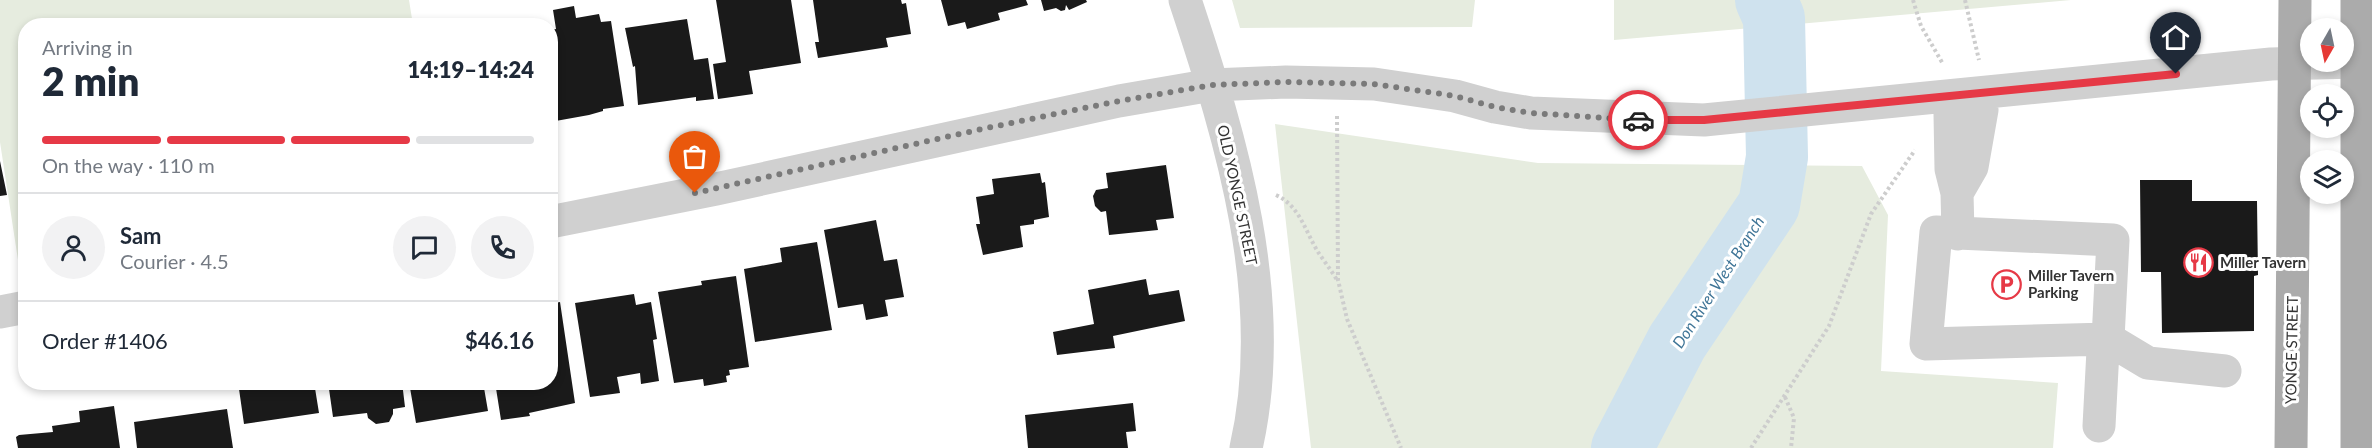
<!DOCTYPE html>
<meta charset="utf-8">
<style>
body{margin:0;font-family:Lato,sans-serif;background:#f2f2f3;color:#1f2937;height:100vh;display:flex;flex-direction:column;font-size:22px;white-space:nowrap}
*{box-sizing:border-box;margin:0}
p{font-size:20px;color:#747a83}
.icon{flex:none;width:33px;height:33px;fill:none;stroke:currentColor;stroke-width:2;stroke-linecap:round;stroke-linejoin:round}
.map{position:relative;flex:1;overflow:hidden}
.panel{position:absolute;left:18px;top:18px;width:540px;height:372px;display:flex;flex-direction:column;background:#fff;border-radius:24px;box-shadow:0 3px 9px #0003}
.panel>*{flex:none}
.needle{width:39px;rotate:189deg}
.controls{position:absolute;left:2300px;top:18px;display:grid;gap:12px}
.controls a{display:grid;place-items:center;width:54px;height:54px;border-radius:50%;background:#fff;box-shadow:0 3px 9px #0003;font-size:30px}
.pin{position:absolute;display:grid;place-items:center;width:51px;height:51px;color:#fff;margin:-62px -26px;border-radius:50% 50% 50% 0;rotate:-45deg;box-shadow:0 0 6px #0007}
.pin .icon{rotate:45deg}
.courier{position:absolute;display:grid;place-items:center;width:60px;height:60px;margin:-30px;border:4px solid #e63946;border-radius:50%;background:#fff;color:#222;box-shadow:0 2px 8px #0007}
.overview em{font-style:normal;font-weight:800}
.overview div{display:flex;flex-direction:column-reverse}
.overview{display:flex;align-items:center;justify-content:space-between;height:102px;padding:0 24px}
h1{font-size:39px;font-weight:800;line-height:45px}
.bar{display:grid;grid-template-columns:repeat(4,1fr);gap:9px 6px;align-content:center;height:72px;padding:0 24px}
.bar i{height:8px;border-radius:4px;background:#e0e1e3}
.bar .current{background:#e63946}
.bar p{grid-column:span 4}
.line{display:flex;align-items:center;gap:15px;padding:0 24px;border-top:2px solid #e0e1e3}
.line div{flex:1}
.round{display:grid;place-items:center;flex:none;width:63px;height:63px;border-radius:32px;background:#f2f2f3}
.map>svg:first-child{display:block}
.green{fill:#e6ecdf}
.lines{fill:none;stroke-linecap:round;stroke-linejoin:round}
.river{stroke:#cfe2ee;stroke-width:62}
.building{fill:#1a1a1a}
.path{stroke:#cdcdcd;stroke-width:4;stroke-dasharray:3 3;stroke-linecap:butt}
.minor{stroke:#d0d0d0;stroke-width:33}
.major{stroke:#ababab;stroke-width:33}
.done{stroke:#7a7a7a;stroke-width:6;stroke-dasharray:0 10.8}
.route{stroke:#e63946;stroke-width:8}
.labels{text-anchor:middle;stroke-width:6;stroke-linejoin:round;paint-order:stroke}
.street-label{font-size:15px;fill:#333;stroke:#fff}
.poi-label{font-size:15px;font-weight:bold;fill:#333;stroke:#fff;text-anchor:start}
.water-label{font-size:16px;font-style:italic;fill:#3f7597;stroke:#fff}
</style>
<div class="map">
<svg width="2372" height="448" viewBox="0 0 2372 448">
<rect width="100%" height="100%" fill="#fff"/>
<path class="green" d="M0 0H409L413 25 26 26V259L18 260 0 142Z
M1232 0H1475L1472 27 1240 28Z
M1614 0H2071L1614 40Z
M1275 124 1538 163 1862 166 1888 215 1881 371 2058 383 2053 448H1311Z"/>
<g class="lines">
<path class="river" d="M1622 448 1677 342 1769 205 1777 157 1774 18 1766 0"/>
</g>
<path class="building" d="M716 0H791L801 63 749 71 753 94 718 99 713 64 726 62Z
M813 0H901L902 4 906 3 911 34 886 38 888 47 818 58 815 42H819Z
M941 0H1026L1028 5 998 13 1000 20 967 29 965 22 948 26Z
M1041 0H1086L1087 2 1069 10 1066 5 1065 10 1061 11 1056 8 1044 11Z
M574 6 576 18 599 14 601 22 611 21 624 106 603 109V111L589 115 550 122V30L556 29 553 10Z
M687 19 694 60 708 58 714 99 696 101V97L638 105 635 66 633 67 625 28Z
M0 161 7 195 0 196Z
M1166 165 1174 218 1156 220 1158 230 1109 235 1106 211 1101 212 1095 206 1093 196 1096 190 1108 188 1106 173Z
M1040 173 1042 183 1045 182 1049 217 1034 220V224L1020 226 1023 247 983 255 976 224H980L976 197 994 194 992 179Z
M2140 180H2192V201H2257L2258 275 2254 276V331L2162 333 2161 272H2141Z
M876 220 884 261 897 259 904 297 885 300 888 316 866 320 863 304 838 308 824 230Z
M817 242 832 330 755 342 744 269 782 262 780 248Z
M736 276 749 367 729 370 730 375 726 376 727 382 704 386 703 379 674 383 658 292 702 285 701 281Z
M1146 279 1149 295 1179 290 1185 321 1113 336 1115 348 1057 355 1053 332 1094 324 1088 290Z
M634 294 636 305 651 302 657 339 653 340 659 381 641 384 640 373 617 377 620 393 590 397 575 303Z
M560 302 575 403 529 413 530 416 501 420 495 382H550V304Z
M238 382H314L319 413 244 424Z
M328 382H402L405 407 393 409V414L389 422 376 424 368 418 367 413 333 417Z
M409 382H483L488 411 416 423Z
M1133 403 1136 431 1126 432 1128 448H1028L1025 415Z
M114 406 120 448H18L16 437 19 435 53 432 52 426 80 422 79 411Z
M227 409 233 448H137L134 422Z"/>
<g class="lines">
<path class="path" d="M1913 0 1921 26 1943 64
M1965 0 1979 60
M1337 116 1338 280 1347 319 1401 448
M1276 195C1300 206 1305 231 1318 252 1324 261 1331 270 1337 280
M1785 397 1794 418 1791 448
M1751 448 1829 326 1871 214 1915 150"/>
<path class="minor" d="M1185 0C1232 141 1280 299 1246 448
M1957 193 1972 167 1982 110 1967 95 1950 114 1951 169 1957 193 1958 234
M550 222 716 189 1119 101 1212 85 1286 82 1374 84 1455 96 1495 107 1531 113 1704 120 2271 64 2357 62
M0 312 26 307
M2099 426 2103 350 2108 339 2113 240 1936 232 1926 344 2108 339 2148 363 2225 371"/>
<path class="major" d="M2291 448 2295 0
M2357 448V0"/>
</g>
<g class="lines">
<path class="done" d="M695 193 982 129 1119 101 1212 85 1286 82 1374 84 1455 96 1495 107 1531 113 1638 120"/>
<path class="route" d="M1638 120H1704L2176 74"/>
</g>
<defs>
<symbol id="restaurant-ring" viewBox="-11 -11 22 22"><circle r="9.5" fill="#fff" stroke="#e63946" stroke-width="1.5"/><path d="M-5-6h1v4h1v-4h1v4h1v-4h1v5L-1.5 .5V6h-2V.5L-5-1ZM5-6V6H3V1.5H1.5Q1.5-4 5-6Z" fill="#e63946"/></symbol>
<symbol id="parking-ring" viewBox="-11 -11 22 22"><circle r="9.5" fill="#fff" stroke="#e63946" stroke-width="1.5"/><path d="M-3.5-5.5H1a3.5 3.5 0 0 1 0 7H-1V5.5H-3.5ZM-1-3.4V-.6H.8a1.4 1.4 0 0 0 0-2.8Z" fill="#e63946"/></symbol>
</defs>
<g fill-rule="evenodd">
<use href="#restaurant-ring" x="2182" y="246" width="33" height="33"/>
<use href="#parking-ring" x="1990" y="268" width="33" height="33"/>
</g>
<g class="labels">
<g class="street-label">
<text transform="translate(1237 195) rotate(78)" y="5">OLD YONGE STREET</text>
<text transform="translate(2292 350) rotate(-89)" y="5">YONGE STREET</text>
</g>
<g class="poi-label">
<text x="2220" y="268">Miller Tavern</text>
<text x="2028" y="281">Miller Tavern<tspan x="2028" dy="17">Parking</tspan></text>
</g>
<g class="water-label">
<text transform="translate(1718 282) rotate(-57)" y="6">Don River West Branch</text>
</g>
</g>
</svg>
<div class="controls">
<a><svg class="needle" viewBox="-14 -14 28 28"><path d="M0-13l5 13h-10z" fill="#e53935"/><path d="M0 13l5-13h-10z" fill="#747a83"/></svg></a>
<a><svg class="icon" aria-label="locate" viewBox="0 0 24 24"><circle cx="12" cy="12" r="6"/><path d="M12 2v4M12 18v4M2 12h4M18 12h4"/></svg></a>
<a><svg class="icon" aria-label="layers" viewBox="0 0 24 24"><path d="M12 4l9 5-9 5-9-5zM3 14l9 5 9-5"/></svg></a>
</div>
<div class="pin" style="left:695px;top:193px;background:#ea580c"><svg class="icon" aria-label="bag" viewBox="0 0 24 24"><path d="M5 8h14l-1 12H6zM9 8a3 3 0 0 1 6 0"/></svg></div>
<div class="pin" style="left:2176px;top:74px;background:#1f2937"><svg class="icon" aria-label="home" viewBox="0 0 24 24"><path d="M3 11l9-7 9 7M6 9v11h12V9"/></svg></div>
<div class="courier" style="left:1638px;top:120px"><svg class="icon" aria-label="car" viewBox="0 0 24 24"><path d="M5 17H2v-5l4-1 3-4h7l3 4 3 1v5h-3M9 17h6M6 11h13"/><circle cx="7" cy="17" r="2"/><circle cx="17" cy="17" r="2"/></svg></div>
<section class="panel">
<div class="overview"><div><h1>2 min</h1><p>Arriving in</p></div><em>14:19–14:24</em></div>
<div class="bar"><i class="current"></i><i class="current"></i><i class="current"></i><i></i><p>On the way · 110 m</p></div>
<div class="line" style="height:108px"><a class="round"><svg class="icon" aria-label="person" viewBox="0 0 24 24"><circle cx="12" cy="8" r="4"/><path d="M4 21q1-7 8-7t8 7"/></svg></a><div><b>Sam</b><p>Courier · 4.5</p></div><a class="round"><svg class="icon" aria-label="chat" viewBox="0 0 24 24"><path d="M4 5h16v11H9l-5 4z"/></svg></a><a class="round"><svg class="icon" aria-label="phone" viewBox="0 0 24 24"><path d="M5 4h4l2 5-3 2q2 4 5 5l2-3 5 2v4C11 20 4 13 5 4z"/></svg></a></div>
<div class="line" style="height:78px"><div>Order #1406</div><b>$46.16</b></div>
</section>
</div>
